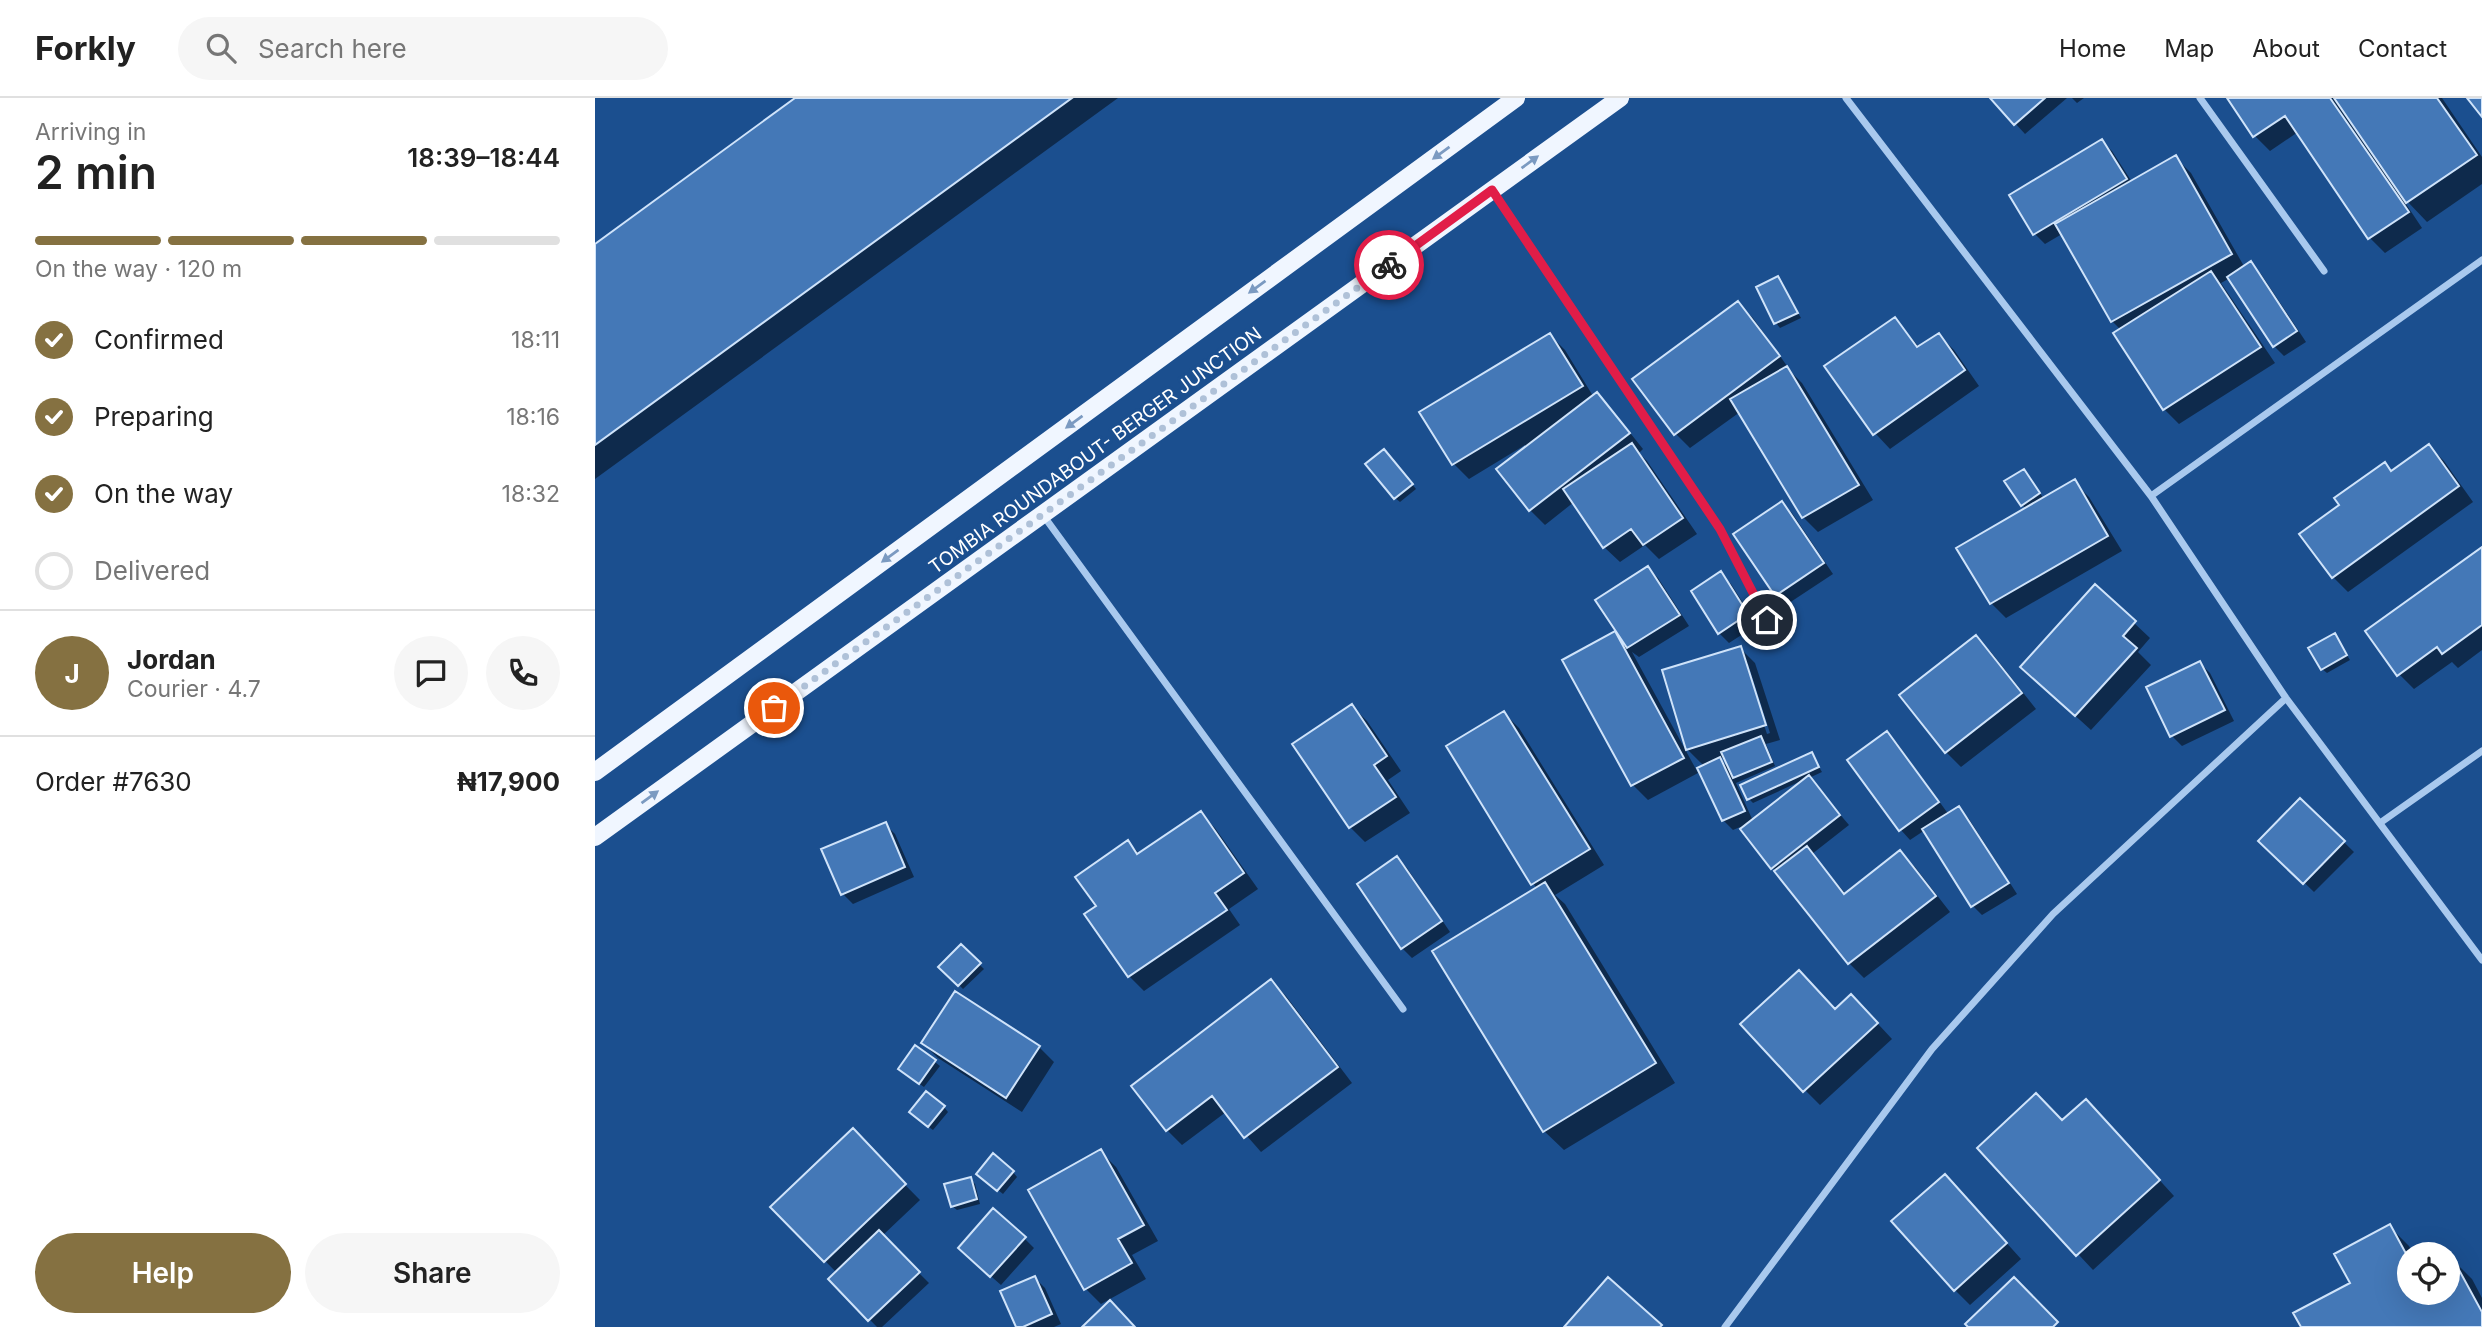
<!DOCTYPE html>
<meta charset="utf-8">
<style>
body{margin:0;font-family:Inter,sans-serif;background:#f6f6f6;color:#222;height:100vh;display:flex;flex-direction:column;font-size:26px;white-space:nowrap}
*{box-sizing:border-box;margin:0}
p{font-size:23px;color:#767676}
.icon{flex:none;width:38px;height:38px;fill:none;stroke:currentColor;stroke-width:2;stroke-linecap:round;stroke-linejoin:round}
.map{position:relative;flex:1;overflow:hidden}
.side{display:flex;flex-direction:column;background:#fff;width:595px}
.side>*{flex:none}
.controls{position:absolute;left:1802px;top:1144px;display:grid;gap:14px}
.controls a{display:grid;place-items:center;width:63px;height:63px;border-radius:50%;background:#fff;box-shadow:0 7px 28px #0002;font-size:35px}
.pin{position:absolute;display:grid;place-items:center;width:60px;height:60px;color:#fff;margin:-30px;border:4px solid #fff;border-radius:50%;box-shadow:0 2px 7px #0007}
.courier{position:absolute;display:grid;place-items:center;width:70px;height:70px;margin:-35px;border:5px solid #e11d48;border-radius:50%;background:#fff;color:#222;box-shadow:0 2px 9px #0007}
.headline em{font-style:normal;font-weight:600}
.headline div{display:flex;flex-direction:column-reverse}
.headline{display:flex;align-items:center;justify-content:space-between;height:119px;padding:0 35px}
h1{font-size:46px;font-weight:600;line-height:52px}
.bar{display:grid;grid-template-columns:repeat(4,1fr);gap:10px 7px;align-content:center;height:84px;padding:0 35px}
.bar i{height:9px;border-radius:5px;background:#e0e0e0}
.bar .on{background:#857141}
.bar p{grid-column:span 4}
.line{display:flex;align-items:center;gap:18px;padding:0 35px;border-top:2px solid #e0e0e0}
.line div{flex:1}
.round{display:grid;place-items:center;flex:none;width:74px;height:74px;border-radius:37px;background:#f6f6f6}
ol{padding:0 35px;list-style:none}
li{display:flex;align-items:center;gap:21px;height:77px}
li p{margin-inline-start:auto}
li .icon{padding:7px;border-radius:50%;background:#857141;color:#fff;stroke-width:4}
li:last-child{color:#767676}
li i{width:38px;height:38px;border:4px solid #e0e0e0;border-radius:50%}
.cta{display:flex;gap:14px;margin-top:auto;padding:14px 35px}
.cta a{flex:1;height:80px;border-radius:42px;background:#857141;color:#fff;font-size:28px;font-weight:600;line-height:80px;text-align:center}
.cta a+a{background:#f6f6f6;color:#222}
header{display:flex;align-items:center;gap:42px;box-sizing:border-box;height:98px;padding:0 35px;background:#fff;border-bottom:2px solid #e0e0e0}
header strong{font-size:33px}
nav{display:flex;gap:38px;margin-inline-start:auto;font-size:24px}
.search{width:490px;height:63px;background:#f6f6f6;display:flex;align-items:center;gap:18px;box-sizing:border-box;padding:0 24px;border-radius:38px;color:#767676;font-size:26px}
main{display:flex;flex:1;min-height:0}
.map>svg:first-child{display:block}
.shadow{fill:#0007;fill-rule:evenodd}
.building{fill:#4478b7;stroke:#cfe3fa;stroke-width:2}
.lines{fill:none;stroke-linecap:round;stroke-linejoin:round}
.minor{stroke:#a9c9ee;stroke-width:7}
.primary{stroke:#f0f6ff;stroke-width:18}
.oneway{fill:#7b9ac1}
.done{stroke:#afc1d8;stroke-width:7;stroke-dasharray:0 12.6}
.route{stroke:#e11d48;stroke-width:9}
.labels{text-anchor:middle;stroke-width:6;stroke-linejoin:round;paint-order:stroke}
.street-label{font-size:19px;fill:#fff;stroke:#1b4f8f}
</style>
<header>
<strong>Forkly</strong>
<div class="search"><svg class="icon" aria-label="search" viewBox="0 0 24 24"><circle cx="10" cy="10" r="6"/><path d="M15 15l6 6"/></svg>Search here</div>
<nav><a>Home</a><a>Map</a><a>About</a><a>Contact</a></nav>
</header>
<main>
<section class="side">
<div class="headline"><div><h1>2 min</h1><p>Arriving in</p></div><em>18:39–18:44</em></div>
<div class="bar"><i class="on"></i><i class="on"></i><i class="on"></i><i></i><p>On the way · 120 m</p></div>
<ol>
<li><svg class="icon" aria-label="check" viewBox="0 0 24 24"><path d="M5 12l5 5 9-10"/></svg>Confirmed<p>18:11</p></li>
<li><svg class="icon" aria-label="check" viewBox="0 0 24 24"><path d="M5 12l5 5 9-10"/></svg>Preparing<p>18:16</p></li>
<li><svg class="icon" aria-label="check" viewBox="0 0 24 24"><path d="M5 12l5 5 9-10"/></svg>On the way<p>18:32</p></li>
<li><i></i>Delivered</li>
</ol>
<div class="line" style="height:126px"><b class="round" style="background:#857141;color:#fff">J</b><div><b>Jordan</b><p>Courier · 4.7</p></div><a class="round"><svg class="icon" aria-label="chat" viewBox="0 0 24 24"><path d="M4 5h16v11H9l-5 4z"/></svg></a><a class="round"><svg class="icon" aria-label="phone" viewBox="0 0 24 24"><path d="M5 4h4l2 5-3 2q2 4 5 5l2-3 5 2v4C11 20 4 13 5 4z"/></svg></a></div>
<div class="line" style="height:91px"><div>Order #7630</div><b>₦17,900</b></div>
<div class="cta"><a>Help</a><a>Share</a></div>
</section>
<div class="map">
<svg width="1887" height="1229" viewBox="0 0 1887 1229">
<rect width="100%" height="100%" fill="#1b4f8f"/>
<path class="shadow" d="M203 0H523L0 381V148Z
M1397 0H1472L1430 36Z
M1477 0H1489L1482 5Z
M1634 0H1847L1887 59V86L1832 124 1811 102 1809 103 1827 130 1790 155 1775 140 1703 34 1675 53 1660 38Z
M1507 43 1517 53 1537 84 1580 59 1596 75 1650 170 1656 166 1666 176 1711 244 1689 258 1679 248 1635 180 1626 185 1680 265 1584 326 1569 311 1521 236 1526 232 1517 223 1467 136 1450 146 1440 136 1416 98Z
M1183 180 1206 220 1185 230 1181 225 1163 189Z
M1143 205 1158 220 1197 275 1207 285 1278 402 1223 434 1208 419 1145 314 1095 350 1080 335Z
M1300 221 1325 250 1344 237 1359 252 1384 288 1295 351 1280 335Z
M955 237 970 252 998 298 1001 296 1016 311 1048 351 1044 355 1052 363 1102 436 1064 461 1050 447 1025 464 1009 449 979 404 950 427 935 412 930 347 874 381 859 366 827 314Z
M1834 348 1849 363 1878 404 1753 494 1738 479 1707 436 1746 408 1790 366 1798 374Z
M794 358 821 391 805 404 800 400Z
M1433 378 1449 401 1479 384 1494 399 1527 453 1411 520 1396 505 1432 411 1427 407Z
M1187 405 1197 415 1238 476 1191 507 1181 497Z
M1887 451V552L1863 570 1857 564 1819 591 1804 576Z
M1053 470 1063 480 1094 528 1044 559 1037 554 1103 675 1053 702 1038 687 1020 535 1027 543Z
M1126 476 1136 486 1162 527 1134 545 1124 535Z
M1501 489 1555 540 1543 554 1556 567 1496 632 1443 584Z
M1739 537 1755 562 1732 575 1727 571Z
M1381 539 1396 554 1441 611 1366 669 1351 654Z
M1145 550 1160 565 1185 642 1171 646 1180 668 1141 685 1158 723 1206 683 1158 705 1154 701 1216 656 1227 674 1214 680 1254 727 1217 756 1251 796 1305 754 1320 769 1355 814 1269 880 1254 865 1145 729 1138 732 1128 722 1109 668 1092 651ZM1149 566H1153L1175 635 1172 636ZM1130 659 1136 672 1124 661Z
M1605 565 1615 575 1639 623 1587 648 1577 638 1553 590Z
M757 608 772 623 806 673 793 682 815 715 770 744 755 729Z
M909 615 924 630 1009 767 960 797 970 806 1080 985 969 1052 949 1033 942 791 853 649Z
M1292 635 1302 645 1354 717 1364 711 1374 721 1422 796 1387 817 1377 807 1330 732 1315 742 1306 732 1255 662Z
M1706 702 1759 754 1719 794 1666 743Z
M605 715 620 730 663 791 634 811 645 827 549 893 534 878 492 817 503 808 533 744 545 756Z
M290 726 300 736 319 779 258 806 248 796Z
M802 760 812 770 855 834 817 860 807 850Z
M366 849 389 871 368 891 346 869Z
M676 883 691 898 757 985 666 1054 631 1014 587 1047 572 1032Z
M360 895 444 949 459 964 427 1014 343 960 328 945Z
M1241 913H1271L1297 941 1225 1007 1210 992Z
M321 949 345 968 329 989 310 976Z
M349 1009 353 1014 338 1032 320 1019Z
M1506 1018 1579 1098 1498 1172 1384 1050 1467 1024Z
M257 1033 325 1102 287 1138 334 1185 287 1229H282L235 1181 242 1175 177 1109Z
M506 1054 521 1069 563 1143 537 1157 551 1181 506 1206 491 1191Z
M418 1074 422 1079 408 1096 388 1080Z
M375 1081 380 1086 385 1106 362 1112 357 1108Z
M1365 1093 1426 1161 1375 1207 1360 1192Z
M1794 1128 1814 1148 1819 1157H1815V1195H1853L1857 1161 1877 1181 1887 1200V1229H1708L1757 1186Z
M429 1140 439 1150 406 1187 375 1160Z
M440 1180 450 1190 466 1226 459 1229H423Z"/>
<path class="building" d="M200 0H477L0 347V146Z
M1395 0H1450L1419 27Z
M1632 0H1735L1814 114 1773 141 1690 18 1658 39Z
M1739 0H1842L1882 57 1811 105Z
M1872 0H1887V19Z
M1507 41 1532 81 1438 137 1414 97Z
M1581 57 1637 156 1516 224 1460 126Z
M1656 163 1702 233 1678 249 1632 179Z
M1616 173 1666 249 1568 312 1518 235Z
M1183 178 1203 215 1179 226 1161 189Z
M1143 203 1185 258 1079 337 1037 281Z
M1300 219 1322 249 1344 235 1370 272 1278 337 1229 268Z
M955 235 988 288 857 367 824 314Z
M1192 268 1264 387 1207 420 1135 301Z
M1002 294 1035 335 934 413 901 371Z
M1037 345 1088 420 1048 447 1036 431 1008 450 968 391Z
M1834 346 1864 388 1737 480 1704 436 1744 407 1739 400 1790 364 1796 373Z
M789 351 818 386 799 401 770 366Z
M1429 371 1445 395 1426 408 1409 383Z
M1480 381 1513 438 1395 506 1361 450Z
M1187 403 1229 465 1180 498 1138 436Z
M1887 449V527L1847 556 1842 549 1802 578 1770 533Z
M1053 468 1085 517 1032 550 1000 502Z
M1126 473 1153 516 1123 536 1096 493Z
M1500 486 1541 523 1528 538 1542 550 1480 618 1425 569Z
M1020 533 1089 660 1036 688 967 562Z
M1740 535 1752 557 1726 572 1713 550Z
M1381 537 1427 595 1350 655 1304 597Z
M1146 548 1171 627 1091 652 1067 572Z
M1605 563 1630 612 1575 639 1551 589Z
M757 606 792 658 779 667 801 699 754 730 697 646Z
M909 613 995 751 936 787 851 648Z
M1292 633 1344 704 1304 733 1252 662Z
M1166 638 1177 664 1138 680 1126 654Z
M1217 654 1224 669 1152 702 1145 687Z
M1125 659 1150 713 1127 723 1102 670Z
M1214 677 1245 717 1176 771 1145 731Z
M1705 700 1750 743 1708 786 1663 743Z
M1364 708 1414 785 1376 809 1327 731Z
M606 713 649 775 620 795 632 812 533 879 489 816 501 808 480 779 533 742 542 756Z
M291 724 310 769 246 797 226 751Z
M1212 748 1249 796 1305 752 1341 798 1253 866 1179 773Z
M802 758 847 823 806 851 762 786Z
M950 784 1061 965 948 1034 837 853Z
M366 846 386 865 363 888 343 869Z
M1204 872 1240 911 1256 896 1283 925 1208 994 1145 926Z
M676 881 743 969 649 1040 617 998 571 1033 536 988Z
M360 893 445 948 411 1000 326 945Z
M320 947 341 962 324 986 303 971Z
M331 993 350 1008 333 1029 314 1014Z
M1441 995 1467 1022 1491 1001 1565 1082 1481 1158 1382 1050Z
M258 1030 311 1086 229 1164 175 1109Z
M506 1051 549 1127 523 1141 537 1165 489 1192 433 1092Z
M398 1055 419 1073 402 1093 381 1076Z
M1350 1076 1412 1145 1359 1193 1296 1123Z
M376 1079 382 1101 356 1109 349 1086Z
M398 1110 431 1139 395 1179 363 1150Z
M1795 1126 1815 1163V1195H1853V1161L1857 1159 1887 1214V1229H1706L1698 1215 1755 1185 1739 1156Z
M284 1132 325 1174 273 1223 233 1181Z
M440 1178 457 1216 428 1229H421L405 1193Z
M1013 1179 1067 1227 1065 1229H969Z
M1419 1179 1463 1224 1458 1229H1373L1370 1226Z
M515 1202 540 1229H487Z"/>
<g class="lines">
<path class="minor" d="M1251 0 1556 398 1691 600 1887 862
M1605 0 1729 173
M897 92 1125 431 1172 522
M1556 398 1887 162
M448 417 808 911
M1785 725 1887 653
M1130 1229 1337 951 1458 816 1691 600"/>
<path class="primary" d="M0 674 921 0
M0 739 1025 0"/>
</g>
<defs><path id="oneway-solid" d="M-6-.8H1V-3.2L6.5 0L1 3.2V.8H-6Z" transform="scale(1.75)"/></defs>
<g class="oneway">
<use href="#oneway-solid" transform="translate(846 55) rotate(144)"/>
<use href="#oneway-solid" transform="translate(935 64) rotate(-36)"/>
<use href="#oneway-solid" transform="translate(662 189) rotate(144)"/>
<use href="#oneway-solid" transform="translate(479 324) rotate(144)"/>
<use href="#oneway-solid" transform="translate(295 458) rotate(144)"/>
<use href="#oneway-solid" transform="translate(55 699) rotate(-36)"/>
</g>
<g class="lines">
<path class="done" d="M179 610 794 167"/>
<path class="route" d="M794 167 897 92 1125 431 1172 522"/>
</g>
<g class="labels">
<g class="street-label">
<text transform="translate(500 352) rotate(-36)" y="7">TOMBIA ROUNDABOUT- BERGER JUNCTION</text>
</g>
</g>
</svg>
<div class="controls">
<a><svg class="icon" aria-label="locate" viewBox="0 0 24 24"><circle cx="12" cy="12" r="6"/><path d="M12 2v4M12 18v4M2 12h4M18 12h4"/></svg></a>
</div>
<div class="pin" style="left:179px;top:610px;background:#ea580c"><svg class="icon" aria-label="bag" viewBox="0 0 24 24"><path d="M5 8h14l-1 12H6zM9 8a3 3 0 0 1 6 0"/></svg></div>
<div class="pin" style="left:1172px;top:522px;background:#1f2937"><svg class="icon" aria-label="home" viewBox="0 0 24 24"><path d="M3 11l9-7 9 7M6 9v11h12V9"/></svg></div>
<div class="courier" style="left:794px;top:167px"><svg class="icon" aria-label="bike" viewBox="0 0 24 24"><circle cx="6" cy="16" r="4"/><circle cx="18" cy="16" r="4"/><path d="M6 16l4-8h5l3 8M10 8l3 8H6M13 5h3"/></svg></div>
</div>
</main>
